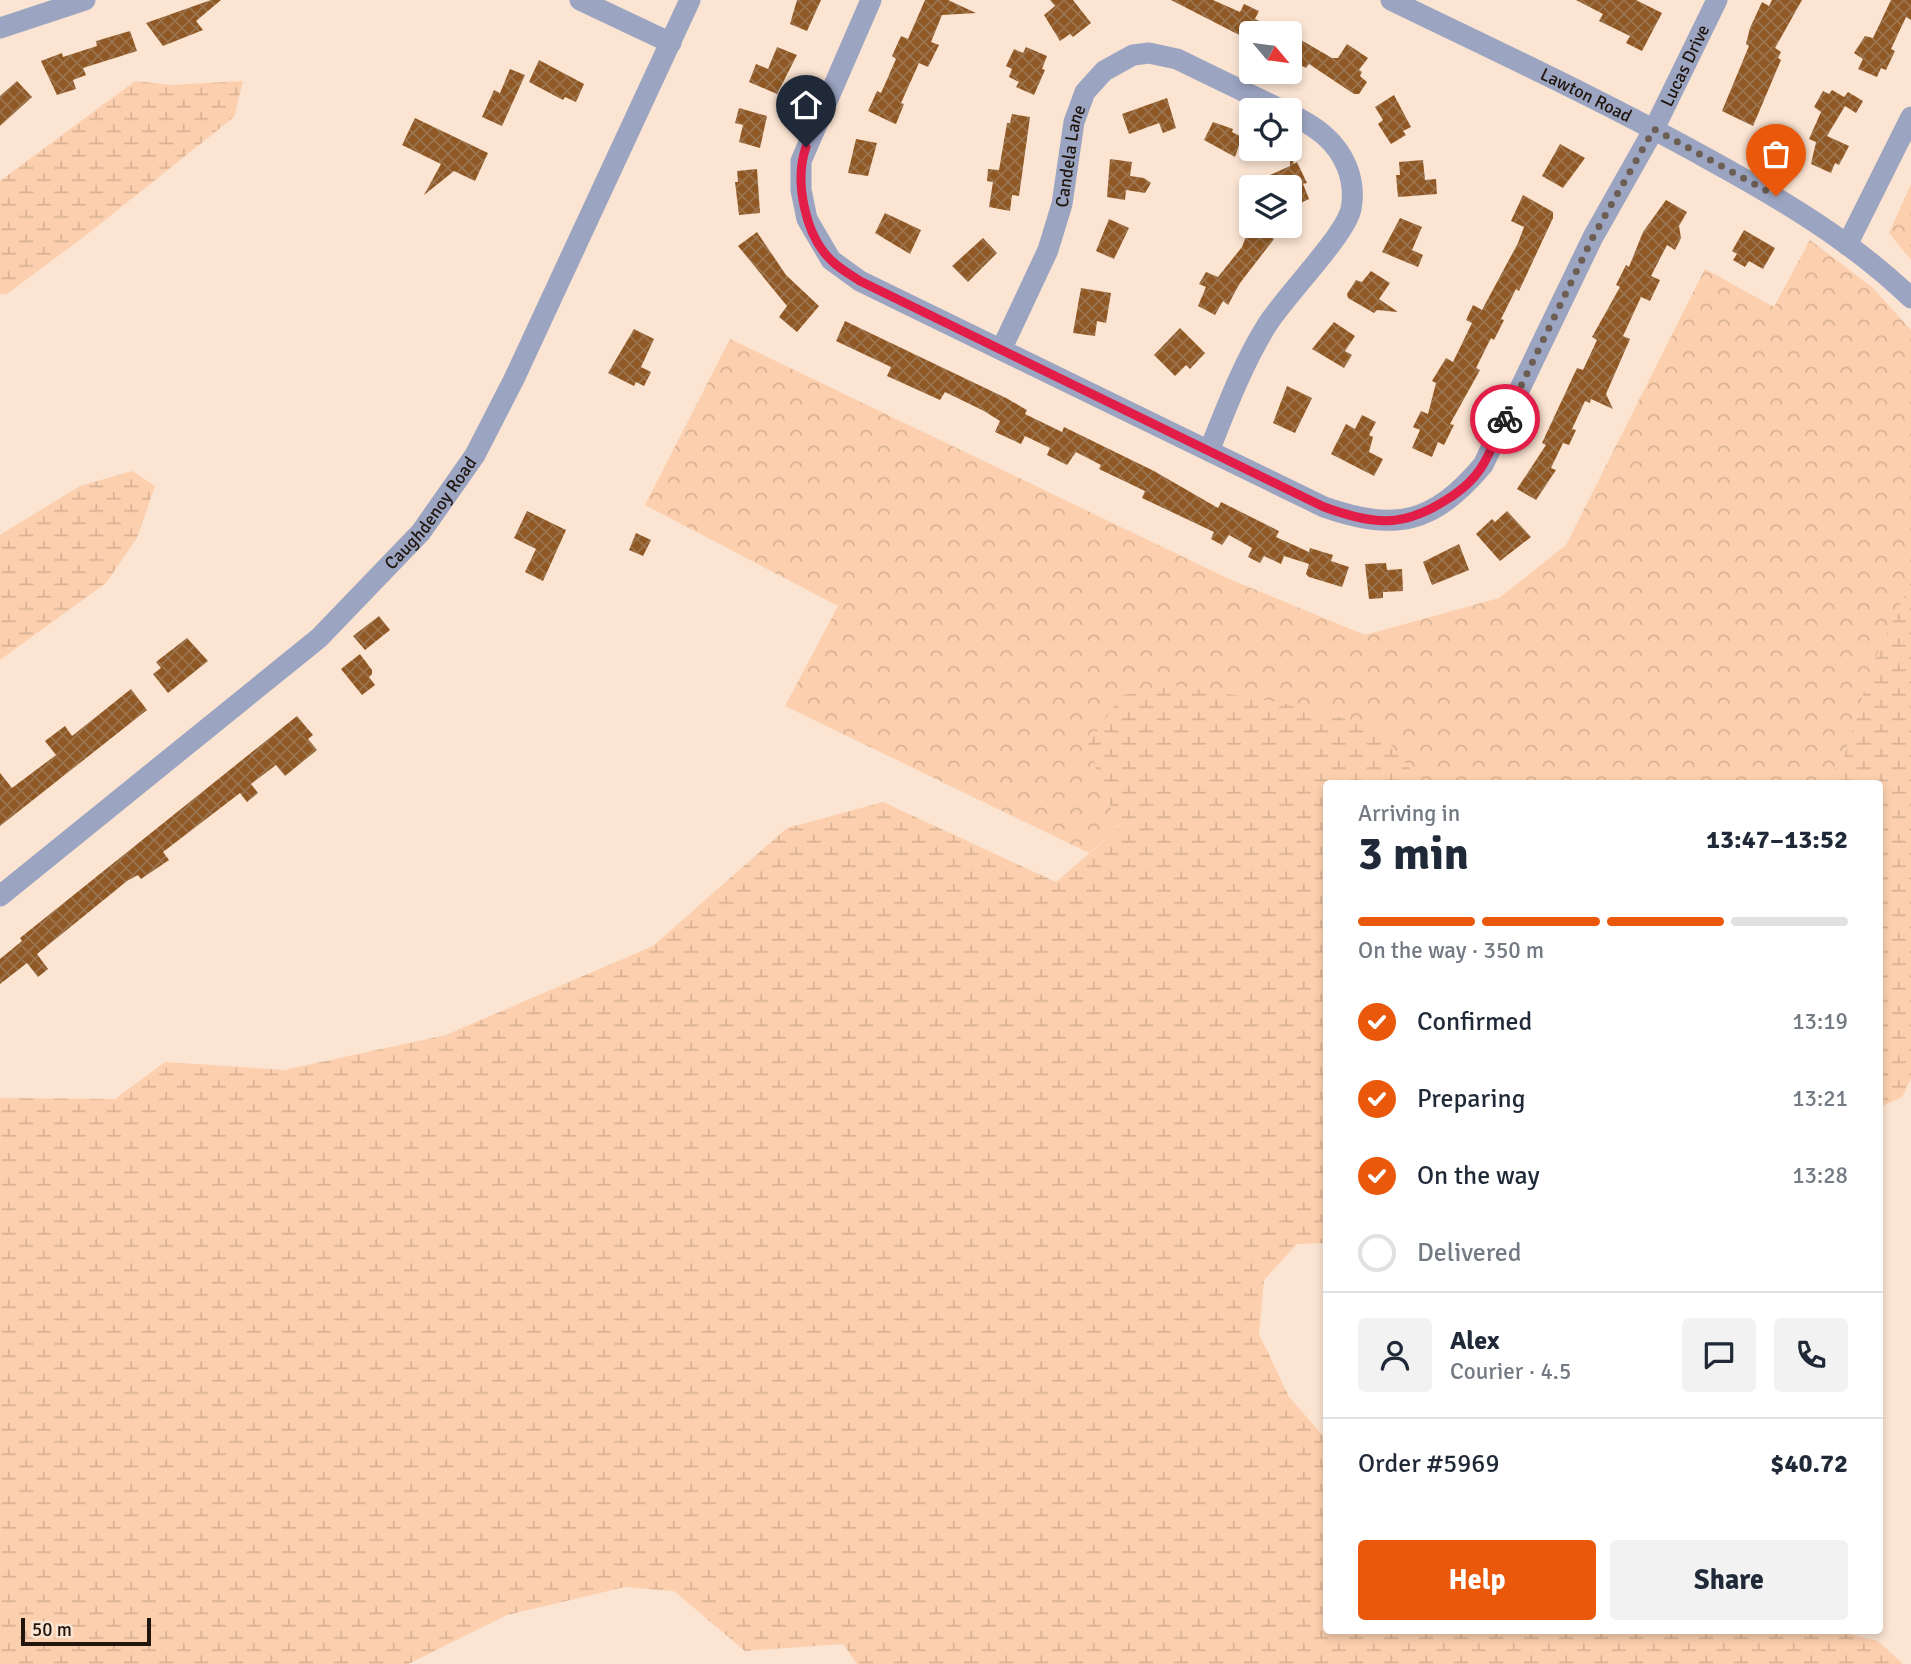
<!DOCTYPE html>
<meta charset="utf-8">
<style>
body{margin:0;font-family:Signika,sans-serif;background:#f2f2f3;color:#1f2937;height:100vh;display:flex;flex-direction:column;font-size:26px;white-space:nowrap}
*{box-sizing:border-box;margin:0}
p{font-size:23px;color:#747a83}
.icon{flex:none;width:38px;height:38px;fill:none;stroke:currentColor;stroke-width:2;stroke-linecap:round;stroke-linejoin:round}
.map{position:relative;flex:1;overflow:hidden}
.details{position:absolute;left:1323px;top:780px;width:560px;height:854px;display:flex;flex-direction:column;background:#fff;border-radius:7px;box-shadow:0 4px 10px #0003}
.details>*{flex:none}
.needle{width:46px;rotate:119deg}
.tools{position:absolute;left:1239px;top:21px;display:grid;gap:14px}
.tools a{display:grid;place-items:center;width:63px;height:63px;border-radius:7px;background:#fff;box-shadow:0 4px 10px #0003;font-size:35px}
.scale{position:absolute;left:21px;bottom:18px;width:130px;box-sizing:border-box;padding-left:7px;border:4px solid #20160e;border-top:0;font-size:19px;line-height:24px;white-space:nowrap;color:#20160e;-webkit-text-stroke:5px #fbe4d2;paint-order:stroke}
.pin{position:absolute;display:grid;place-items:center;width:60px;height:60px;color:#fff;margin:-72px -30px;border-radius:50% 50% 50% 0;rotate:-45deg;box-shadow:0 0 7px #0007}
.pin .icon{rotate:45deg}
.courier{position:absolute;display:grid;place-items:center;width:70px;height:70px;margin:-35px;border:5px solid #e11d48;border-radius:50%;background:#fff;color:#222;box-shadow:0 2px 9px #0007}
.head em{font-style:normal;font-weight:700}
.head div{display:flex;flex-direction:column-reverse}
.head{display:flex;align-items:center;justify-content:space-between;height:119px;padding:0 35px}
h1{font-size:46px;font-weight:700;line-height:52px}
.bar{display:grid;grid-template-columns:repeat(4,1fr);gap:10px 7px;align-content:center;height:84px;padding:0 35px}
.bar i{height:9px;border-radius:5px;background:#e0e1e3}
.bar .selected{background:#ea580c}
.bar p{grid-column:span 4}
.line{display:flex;align-items:center;gap:18px;padding:0 35px;border-top:2px solid #e0e1e3}
.line div{flex:1}
.round{display:grid;place-items:center;flex:none;width:74px;height:74px;border-radius:7px;background:#f2f2f3}
ol{padding:0 35px;list-style:none}
li{display:flex;align-items:center;gap:21px;height:77px}
li p{margin-inline-start:auto}
li .icon{padding:7px;border-radius:50%;background:#ea580c;color:#fff;stroke-width:4}
li:last-child{color:#747a83}
li i{width:38px;height:38px;border:4px solid #e0e1e3;border-radius:50%}
.primary-button{display:flex;gap:14px;margin-top:auto;padding:14px 35px}
.primary-button a{flex:1;height:80px;border-radius:7px;background:#ea580c;color:#fff;font-size:28px;font-weight:700;line-height:80px;text-align:center}
.primary-button a+a{background:#f2f2f3;color:#1f2937}
.map>svg:first-child{display:block}
.forest{fill:url(#forest-crowns)}
.wetland{fill:url(#wetland-marsh)}
.building{fill:url(#building-cross-hatch)}
.lines{fill:none;stroke-linecap:round;stroke-linejoin:round}
.minor{stroke:#9ba4c1;stroke-width:21}
.done{stroke:#6d5e53;stroke-width:7;stroke-dasharray:0 12.6}
.route{stroke:#e11d48;stroke-width:9}
.labels{text-anchor:middle;stroke-width:7;stroke-linejoin:round;paint-order:stroke}
.street-label{font-size:18px;fill:#20160e;stroke:#fbe4d2}
</style>
<div class="map">
<svg width="1911" height="1664" viewBox="0 0 1911 1664">
<defs>
<pattern id="forest-crowns" width="20" height="18" patternUnits="userSpaceOnUse" patternTransform="scale(1.75)"><rect width="20" height="18" fill="#fcd0ae"/><path d="M2 6a3 3 0 1 1 6 0M12 15a3 3 0 1 1 6 0" fill="none" stroke="#d8b294"/></pattern>
<pattern id="wetland-marsh" width="20" height="14" patternUnits="userSpaceOnUse" patternTransform="scale(1.75)"><rect width="20" height="14" fill="#fcd0ae"/><path d="M1 5h8M5 5V1M11 12h8M15 12V8" fill="none" stroke="#d8b294"/></pattern>
<pattern id="building-cross-hatch" width="8" height="8" patternUnits="userSpaceOnUse" patternTransform="scale(1.75)"><rect width="8" height="8" fill="#8f5824"/><path d="M0 0l8 8M0 8l8-8" fill="none" stroke="#9c7550"/></pattern>
</defs>
<rect width="100%" height="100%" fill="#fbe4d2"/>
<path class="forest" d="M1911 184V260L1889 233Z
M1810 240 1873 288 1911 330V582L1873 663 1843 760 1819 784H1422L1412 772 1087 746 1119 828 1089 853 785 706 838 606 645 505 730 339 1227 578 1365 635 1499 598 1566 545 1705 269 1774 307Z"/>
<path class="wetland" d="M135 81 172 85 243 81 234 117 85 236 7 294H0V181Z
M132 471 155 486 137 538 106 583 0 660V535L80 486Z
M1911 582V1079L1902 1097 1880 1107V784H1819L1843 760 1873 663Z
M1167 684 1295 705 1378 728 1422 784H1326V1243L1297 1244 1264 1280 1259 1334 1289 1397 1326 1439V1631H1837L1878 1641 1903 1664H857L843 1644 745 1651 674 1591 625 1587 507 1615 408 1664H0V1098L115 1099 165 1062 284 1070 446 1035 653 946 787 828 883 802 1056 882 1119 828 1087 746 1121 696Z"/>
<path class="building" d="M211 0H221L196 21 203 30 163 46 146 23Z
M797 0H821L807 31 790 24Z
M925 0H948L976 13 942 15 931 42 939 45 928 67 919 63 901 103 904 104 896 124 893 123 868 111 877 91 881 93 896 59 892 56 901 36 908 39Z
M1050 0H1073L1091 23 1073 37 1070 34 1060 41 1044 15 1055 6Z
M1171 0H1213L1240 12 1244 4 1259 11 1255 19 1283 33H1251V41Z
M1576 0H1636L1662 13 1642 51 1626 43 1630 36 1599 21 1603 14Z
M1772 0H1802L1775 48 1781 52 1778 58 1781 60 1753 126 1722 111 1749 46 1746 44 1750 28 1762 2 1769 6Z
M1891 0H1911V20L1906 17 1891 49 1895 51 1886 70 1881 68 1877 77 1858 69 1863 59 1854 53 1865 36 1873 38Z
M130 31 137 51 83 68 86 75 73 80 76 89 57 95 41 61 62 53 63 57 97 46 96 41Z
M1294 36 1332 58H1338L1347 44 1368 58 1359 70 1362 72 1360 76 1367 82 1359 94H1354L1309 64 1306 68 1290 60V43Z
M777 47 797 55 777 94 749 82 756 64 768 69Z
M1026 47 1047 56 1042 69 1045 70 1034 95 1016 87 1019 82 1009 77 1012 69 1006 66 1014 49 1023 53Z
M539 60 584 84 576 102 565 97 563 100 529 82Z
M510 69 525 75 502 126 482 117 494 90 500 93Z
M17 81 32 97 0 126V96Z
M1832 90 1844 97 1848 92 1863 101 1856 113 1845 106 1827 136 1849 146 1839 165 1835 163 1831 173 1811 164 1816 142 1809 139 1821 112 1814 107 1823 91 1829 94Z
M1394 95 1411 127 1403 131 1406 135 1391 144 1378 124 1383 120 1375 107Z
M1167 98 1176 128 1163 133 1159 123 1129 134 1122 114Z
M739 108 767 116 760 148 739 142 743 125 735 123Z
M1012 114 1030 117 1019 196 1012 195 1010 211 989 207 993 182 987 181 988 169 999 170 1007 123H1010Z
M415 118 488 153 475 181 454 171 424 195 441 164 402 145Z
M1213 122 1233 129 1232 132 1242 137 1235 157 1204 140Z
M856 139 877 143 868 176 848 173Z
M1560 144 1585 158 1563 188 1542 176Z
M1290 155 1294 164 1297 162 1307 183 1303 184 1309 199 1290 208V187H1243L1290 166Z
M1110 159 1132 162 1130 176 1144 178 1151 183 1145 193 1126 190 1125 200 1107 197Z
M1423 160 1425 180 1436 179 1437 194 1398 197 1396 175H1400L1399 162Z
M757 169 760 213 739 215 735 182H738L737 171Z
M1523 195 1553 212V218L1519 291 1516 289 1501 319 1504 320 1494 340 1491 338 1476 368 1480 370 1450 424 1454 425 1444 445 1438 442 1432 457 1412 448 1420 430 1413 427 1421 411 1428 414 1436 383 1432 381 1446 358 1453 362 1472 323 1466 320 1473 305 1482 310 1518 243 1524 227 1511 221Z
M1666 200 1687 212 1679 226 1681 238 1675 250 1667 245 1651 276 1660 280 1650 301 1641 297 1623 336 1630 339 1606 394 1613 409 1591 399 1590 403 1585 401 1572 429 1576 430 1569 445 1563 443 1551 468 1556 470 1536 500 1517 489 1546 445 1542 443 1577 368 1583 370 1597 340 1592 337 1620 287 1616 285 1626 265 1629 267 1643 232Z
M885 213 921 230 910 254 875 233Z
M1400 218 1422 227 1412 250 1423 255 1418 267 1382 252Z
M1109 219 1129 228 1114 259 1096 251Z
M1260 228 1274 239 1240 283 1228 305 1223 301 1215 315 1198 306 1206 287 1199 284 1206 272 1218 277 1242 247 1247 234 1254 236Z
M1744 230 1775 248 1763 269 1749 261 1745 267 1733 260 1737 254 1732 251Z
M757 232 786 275 819 306 797 332 779 317 787 306 738 246Z
M983 238 997 253 968 282 952 266Z
M1371 271 1390 283 1379 299 1398 312 1377 310 1374 313 1348 298 1347 294 1356 280 1362 282Z
M1081 288 1111 293 1106 323 1097 321 1095 336 1073 333Z
M845 321 1006 398 1027 410 1025 414 1062 432 1064 427 1154 471 1218 508 1221 502 1279 531 1276 537 1309 552 1310 548 1333 555 1331 561 1349 567 1342 587 1309 577 1306 574 1309 564 1284 556 1281 564 1264 556 1260 563 1248 557 1252 548 1229 535 1222 545 1211 539 1214 532 1142 498 1145 491 1099 469 1101 465 1076 452 1067 465 1047 455 1050 448 1025 436 1021 444 995 432 1000 421 984 411 945 392 940 400 887 376 891 367 836 341Z
M1334 322 1355 336 1345 351 1352 355 1344 368 1312 349Z
M1180 328 1205 353 1190 369 1186 365 1175 376 1154 355Z
M634 329 654 339 641 367 651 372 644 386 636 382 634 386 608 373Z
M1287 386 1312 398 1295 433 1273 423Z
M1362 415 1376 422 1369 435 1373 437 1369 452 1383 459 1374 476 1331 454 1346 424 1355 429Z
M527 511 566 530 543 581 525 572 536 549 514 538Z
M1507 511 1531 537 1500 561 1476 534 1492 519 1495 522Z
M636 533 651 540 643 556 629 550Z
M1459 544 1469 570 1432 585 1423 562Z
M1386 563 1387 570 1402 569 1403 591 1383 592V598L1369 599 1365 564Z
M379 616 390 630 365 650 353 636Z
M187 638 208 661 168 693 153 674 161 668 156 662Z
M360 654 372 670V674L369 677 375 685 362 695 341 669Z
M131 689 147 710 0 826V773L12 788 56 755 45 741 65 726 72 736Z
M297 716 313 735 308 739 317 750 285 776 276 765 251 784 258 793 247 802 240 793 163 852 169 860 141 879 138 875 127 881 63 933 37 954 48 969 38 977 27 963 0 984V959L22 941 20 938Z"/>
<g class="lines">
<g class="minor">
<path d="M580 0 671 43"/>
<path id="s1" d="M871 0 801 161V190L807 219 831 260 860 281 1324 507C1396 532 1433 524 1483 465L1593 237 1654 129 1717 0"/>
<path id="s2" d="M1391 0C1498 52 1606 102 1710 160 1781 199 1852 241 1911 298"/>
<path d="M0 28 85 0"/>
<path d="M1847 245 1911 117"/>
<path id="s3" d="M1002 348 1048 250 1062 204 1074 122 1085 92 1104 71 1133 55 1149 53 1177 59 1282 110"/>
<path d="M1209 451C1226 409 1243 363 1267 325 1285 296 1345 236 1351 209 1354 194 1352 180 1347 167 1336 140 1315 126 1290 114"/>
<path id="s4" d="M0 896 319 638 421 532 475 455 514 379 690 0"/>
</g>
</g>
<g class="lines">
<path class="done" d="M1505 419 1593 237 1654 129 1776 196"/>
<path class="route" d="M806 147C794 181 805 236 832 261 840 269 851 275 860 281L1324 507C1372 524 1401 529 1446 500 1461 491 1475 479 1484 463 1492 449 1498 434 1505 419"/>
</g>
<g class="labels">
<g class="street-label">
<text dy="6" stroke="none"><textPath href="#s1" startOffset="1461">Lucas Drive</textPath></text>
<text dy="6" stroke="none"><textPath href="#s2" startOffset="217">Lawton Road</textPath></text>
<text dy="6" stroke="none"><textPath href="#s3" startOffset="205">Candela Lane</textPath></text>
<text dy="6" stroke="none"><textPath href="#s4" startOffset="578">Caughdenoy Road</textPath></text>
</g>
</g>
</svg>
<div class="tools">
<a><svg class="needle" viewBox="-14 -14 28 28"><path d="M0-13l5 13h-10z" fill="#e53935"/><path d="M0 13l5-13h-10z" fill="#747a83"/></svg></a>
<a><svg class="icon" aria-label="locate" viewBox="0 0 24 24"><circle cx="12" cy="12" r="6"/><path d="M12 2v4M12 18v4M2 12h4M18 12h4"/></svg></a>
<a><svg class="icon" aria-label="layers" viewBox="0 0 24 24"><path d="M12 4l9 5-9 5-9-5zM3 14l9 5 9-5"/></svg></a>
</div>
<div class="scale">50 m</div>
<div class="pin" style="left:1776px;top:196px;background:#ea580c"><svg class="icon" aria-label="bag" viewBox="0 0 24 24"><path d="M5 8h14l-1 12H6zM9 8a3 3 0 0 1 6 0"/></svg></div>
<div class="pin" style="left:806px;top:147px;background:#1f2937"><svg class="icon" aria-label="home" viewBox="0 0 24 24"><path d="M3 11l9-7 9 7M6 9v11h12V9"/></svg></div>
<div class="courier" style="left:1505px;top:419px"><svg class="icon" aria-label="bike" viewBox="0 0 24 24"><circle cx="6" cy="16" r="4"/><circle cx="18" cy="16" r="4"/><path d="M6 16l4-8h5l3 8M10 8l3 8H6M13 5h3"/></svg></div>
<section class="details">
<div class="head"><div><h1>3 min</h1><p>Arriving in</p></div><em>13:47–13:52</em></div>
<div class="bar"><i class="selected"></i><i class="selected"></i><i class="selected"></i><i></i><p>On the way · 350 m</p></div>
<ol>
<li><svg class="icon" aria-label="check" viewBox="0 0 24 24"><path d="M5 12l5 5 9-10"/></svg>Confirmed<p>13:19</p></li>
<li><svg class="icon" aria-label="check" viewBox="0 0 24 24"><path d="M5 12l5 5 9-10"/></svg>Preparing<p>13:21</p></li>
<li><svg class="icon" aria-label="check" viewBox="0 0 24 24"><path d="M5 12l5 5 9-10"/></svg>On the way<p>13:28</p></li>
<li><i></i>Delivered</li>
</ol>
<div class="line" style="height:126px"><a class="round"><svg class="icon" aria-label="person" viewBox="0 0 24 24"><circle cx="12" cy="8" r="4"/><path d="M4 21q1-7 8-7t8 7"/></svg></a><div><b>Alex</b><p>Courier · 4.5</p></div><a class="round"><svg class="icon" aria-label="chat" viewBox="0 0 24 24"><path d="M4 5h16v11H9l-5 4z"/></svg></a><a class="round"><svg class="icon" aria-label="phone" viewBox="0 0 24 24"><path d="M5 4h4l2 5-3 2q2 4 5 5l2-3 5 2v4C11 20 4 13 5 4z"/></svg></a></div>
<div class="line" style="height:91px"><div>Order #5969</div><b>$40.72</b></div>
<div class="primary-button"><a>Help</a><a>Share</a></div>
</section>
</div>
